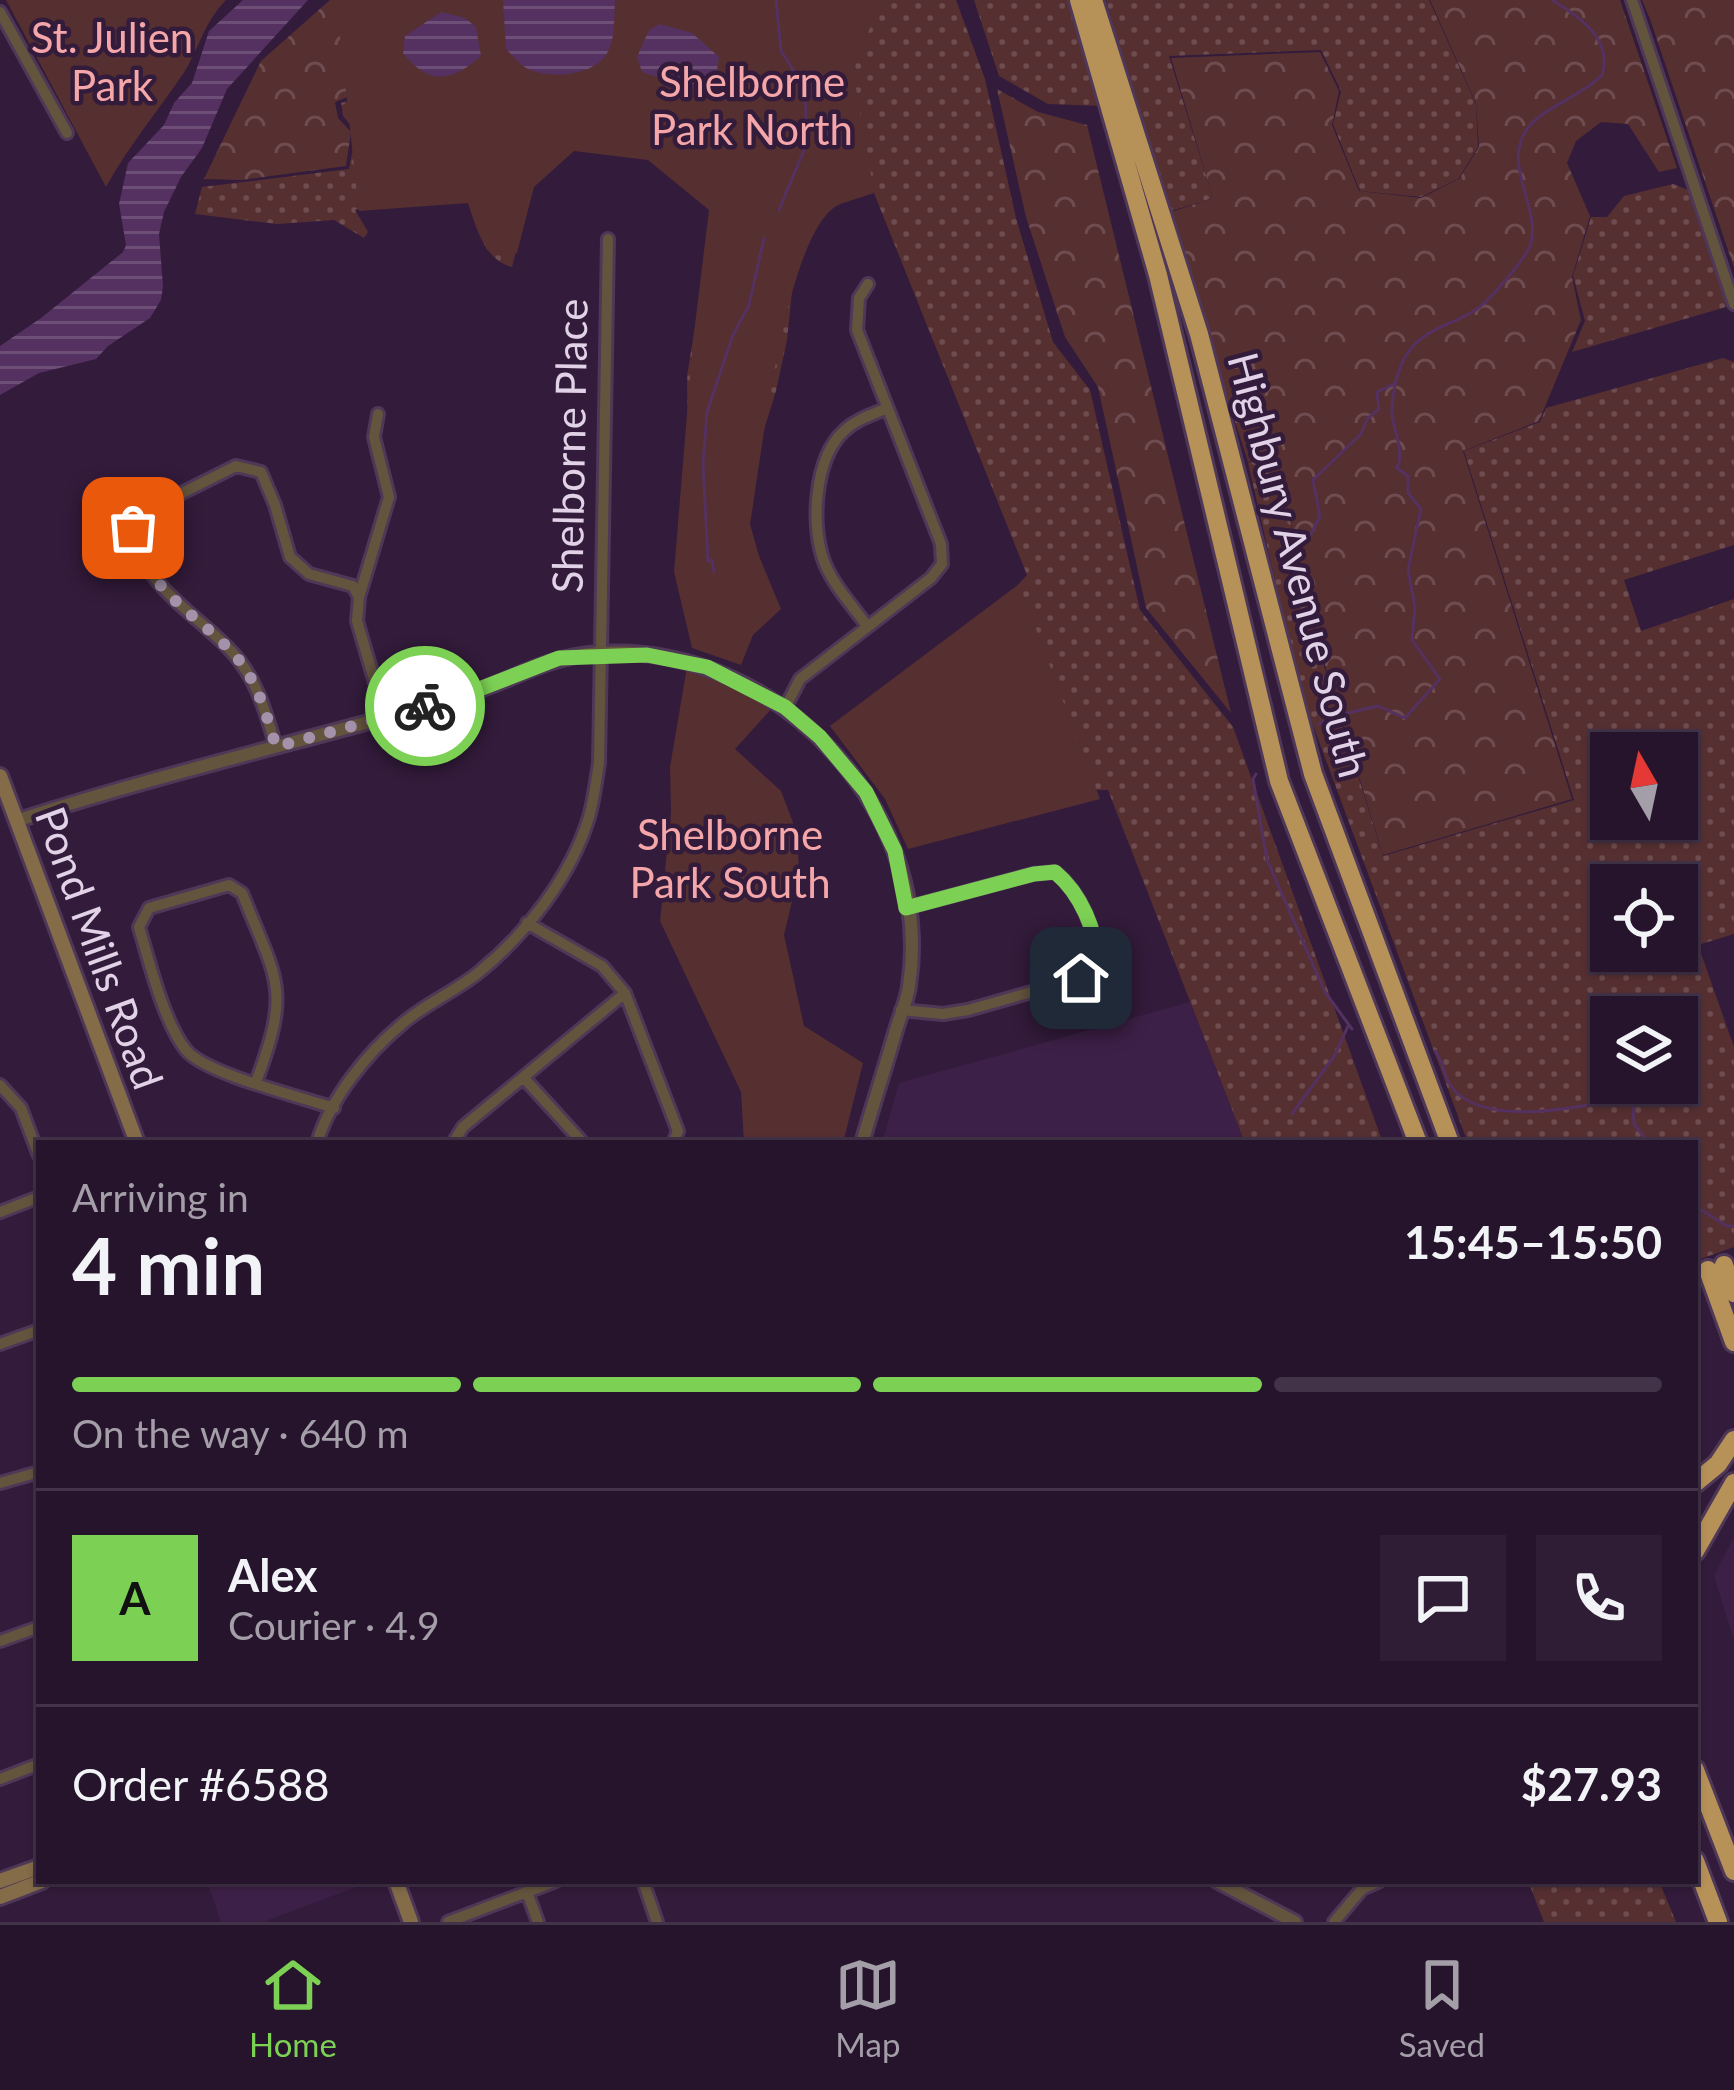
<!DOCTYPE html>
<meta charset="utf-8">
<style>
body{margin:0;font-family:Lato,sans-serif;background:#2e1d34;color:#f1f3f6;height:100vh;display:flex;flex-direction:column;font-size:45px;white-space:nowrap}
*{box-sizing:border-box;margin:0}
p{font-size:39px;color:#a49ea9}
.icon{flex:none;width:66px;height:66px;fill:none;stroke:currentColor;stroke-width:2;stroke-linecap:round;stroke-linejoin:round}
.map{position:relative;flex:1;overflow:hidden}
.details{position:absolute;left:36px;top:1140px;width:1662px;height:744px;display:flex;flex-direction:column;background:#26142c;border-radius:0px;box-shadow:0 3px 9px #0004,0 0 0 3px #423348}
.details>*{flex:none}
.needle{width:78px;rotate:351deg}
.tools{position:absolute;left:1590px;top:732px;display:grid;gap:24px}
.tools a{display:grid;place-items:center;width:108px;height:108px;border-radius:0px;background:#26142c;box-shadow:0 3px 9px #0004,0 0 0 3px #423348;font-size:60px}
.pin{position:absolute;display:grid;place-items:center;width:102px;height:102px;color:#fff;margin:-51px;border-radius:24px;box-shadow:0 6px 18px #0006}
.courier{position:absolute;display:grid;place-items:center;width:120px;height:120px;margin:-60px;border:9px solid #7cd154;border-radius:50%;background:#fff;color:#222;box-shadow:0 3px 15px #0007}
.head em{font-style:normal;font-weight:700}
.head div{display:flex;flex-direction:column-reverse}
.head{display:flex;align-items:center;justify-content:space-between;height:204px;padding:0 36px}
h1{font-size:78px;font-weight:700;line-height:90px}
.bar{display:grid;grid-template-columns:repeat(4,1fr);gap:18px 12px;align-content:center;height:144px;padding:0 36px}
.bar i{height:15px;border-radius:9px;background:#423348}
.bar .selected{background:#7cd154}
.bar p{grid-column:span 4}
.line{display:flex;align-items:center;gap:30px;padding:0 36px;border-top:3px solid #423348}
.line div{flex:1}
.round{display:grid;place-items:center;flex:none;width:126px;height:126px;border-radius:0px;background:#2e1d34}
.menu{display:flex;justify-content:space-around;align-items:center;height:168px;border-top:3px solid #423348;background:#26142c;font-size:33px;color:#a49ea9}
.menu a{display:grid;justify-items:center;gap:6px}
.menu .selected{color:#7cd154}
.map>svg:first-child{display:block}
.built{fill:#3d2047}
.grass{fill:url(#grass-dots);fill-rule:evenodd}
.forest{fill:url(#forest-crowns)}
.park{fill:#562f31}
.water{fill:url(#water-rules)}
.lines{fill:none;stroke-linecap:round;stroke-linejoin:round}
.stream{stroke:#543160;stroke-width:3}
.minor-casing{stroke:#4f3857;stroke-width:16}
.tertiary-casing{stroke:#4f3857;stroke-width:18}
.secondary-casing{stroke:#4f3857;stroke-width:20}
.motorway-casing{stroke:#4f3857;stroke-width:24}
.minor{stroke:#63543d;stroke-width:10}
.tertiary{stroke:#63543d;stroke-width:12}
.secondary{stroke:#846c49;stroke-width:14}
.motorway{stroke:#b69158;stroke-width:18}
.done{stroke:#a492ab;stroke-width:12;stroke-dasharray:0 21.6}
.route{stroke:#7cd154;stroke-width:15}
.labels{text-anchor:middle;stroke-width:9;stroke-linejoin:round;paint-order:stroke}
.park-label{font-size:42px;fill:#f5a6a9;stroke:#331b3b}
.street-label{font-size:42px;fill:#e1d2e7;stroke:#331b3b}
</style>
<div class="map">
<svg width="1734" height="1922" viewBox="0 0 1734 1922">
<defs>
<pattern id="grass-dots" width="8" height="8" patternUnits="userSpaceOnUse" patternTransform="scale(3)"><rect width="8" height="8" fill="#562f31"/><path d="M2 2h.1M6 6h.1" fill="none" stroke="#6e4c4f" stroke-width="1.8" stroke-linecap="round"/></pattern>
<pattern id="forest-crowns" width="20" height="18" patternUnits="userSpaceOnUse" patternTransform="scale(3)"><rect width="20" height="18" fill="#562f31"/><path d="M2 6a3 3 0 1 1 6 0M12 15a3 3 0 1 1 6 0" fill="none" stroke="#6e4c4f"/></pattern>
<pattern id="water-rules" width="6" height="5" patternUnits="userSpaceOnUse" patternTransform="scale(3)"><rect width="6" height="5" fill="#543160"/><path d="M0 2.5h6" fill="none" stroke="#6c4e77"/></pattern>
</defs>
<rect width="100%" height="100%" fill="#331b3b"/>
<path class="built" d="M1190 1002 1245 1143H882L899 1083Z
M1734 1537V1640L1714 1576Z
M207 1881H372L263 1922H221Z"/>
<path class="grass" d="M426 0H956L985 79 1016 218 1053 342 1090 390 1140 610 1233 727 1383 1143H1245L1108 790H1073L976 630 1027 575 874 193 828 208 809 228 794 272 787 340 776 391 750 474 689 522 687 376 713 217 733 188 670 139 527 134 524 219 512 267C484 260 476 227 468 203L377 205 355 210 368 232 364 238 334 220 277 224 195 214 202 187 349 169 356 132 343 116 341 103 354 99Z
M974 0H1068L1101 106 1048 104 999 76Z
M1106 0H1429L1476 104 1478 147 1458 179 1421 197 1360 191 1333 124 1341 91 1321 50 1169 56 1213 198 1168 212Z
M1673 184 1691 191 1721 275 1726 307 1572 352 1585 321 1573 276 1591 217H1607L1624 196Z
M1723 358 1734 362V545L1624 580 1641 631 1734 599V934L1698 945 1734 1047V1247L1695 1261V1143H1468L1301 693 1248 463 1276 454 1316 640 1383 856 1574 800 1464 451 1540 422 1546 408ZM1611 753H1677V819H1611ZM1611 885H1677V951H1611ZM1611 1017H1677V1083H1611Z
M1528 1881H1659L1676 1922H1544Z"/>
<path class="forest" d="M330 0H419L355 94 335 102 338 118 351 132 346 166 241 180 204 179 261 61Z
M1430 0H1620L1677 168 1659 172 1628 124 1601 122 1576 141 1567 163 1590 216 1572 277 1581 320 1539 421 1463 451 1572 799 1383 855 1317 639 1276 455 1248 462 1168 213 1213 198 1171 58 1320 52 1339 91 1332 125 1359 191 1421 198 1459 179 1479 147 1476 103Z
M1642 0H1734V268L1650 19Z
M997 89 1038 112 1087 125 1231 713 1146 608 1098 387 1065 337 1026 217Z"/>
<path class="park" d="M6 0H226C202 25 200 48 183 74 157 112 128 147 106 187Z
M336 0H881L853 71 874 192C860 197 841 201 831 210 783 254 762 454 750 524L759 556 781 609 753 635 741 665 692 648 674 572 693 341 709 210 648 160 574 151 534 187 517 253 487 250 468 203 359 211Z
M1019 584 1100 799 908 849 885 799 830 726Z
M687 667 725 681 773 707 735 749 781 791 797 833 799 872 784 935 804 1026 863 1063 843 1143H744L741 1092 660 921 671 811 670 767Z"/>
<path class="water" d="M243 0H308L227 89 202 148 181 177 164 212 159 234 163 286 161 300 150 318 108 346 96 359 39 373 0 395V346L41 318 123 252 126 245 119 204 128 163 164 125 174 103 192 83 209 31Z
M503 0H615C614 18 616 43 604 58 588 76 549 79 528 69 520 65 512 55 506 49Z
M441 12 465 18 476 27 481 56C451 83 428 85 403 53L405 36Z
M660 24 692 33 719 57 713 96 642 72 637 57 649 30Z"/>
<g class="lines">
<path class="stream" d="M776 0 781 51 800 80 806 107 805 148 779 210
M1309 538 1320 516 1313 480 1361 434 1367 419 1379 409 1377 392 1394 384
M714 572 712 560 708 561 703 464 707 412 733 335 749 305 764 238
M1319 724 1335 716 1378 706 1405 718 1440 679 1412 640 1415 607 1408 570 1421 509 1408 493V476L1397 468C1405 451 1394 433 1392 415 1391 398 1396 376 1403 361 1419 328 1449 328 1477 309 1490 300 1524 260 1530 246 1543 210 1501 166 1527 129 1542 108 1582 96 1602 75 1614 40 1579 16 1552 0
M1256 774 1253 779 1267 860 1325 992 1352 1029
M1435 1051C1445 1064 1444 1082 1457 1093 1495 1127 1581 1106 1627 1098L1633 1104 1634 1124 1649 1143
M1292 1114 1335 1055 1348 1026
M1695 1206 1727 1226H1734"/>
<defs>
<path id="minor" d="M1632 0 1734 304
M0 12 67 133
M378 414 374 437 389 497 359 597 357 621 385 717
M139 555 114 540 107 524 113 511 127 507 147 512
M867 626C853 606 834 586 825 564 810 528 814 458 844 431 855 420 871 415 885 409
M785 708 800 679 931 578 942 564 941 544 857 330 859 298 868 284
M276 747C266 713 257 679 232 652 195 612 142 587 133 528L150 509 236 466 261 472 275 505 290 557 309 574 353 586 359 597
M527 923 602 966 625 993 678 1131 673 1143
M901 1010 943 1014 968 1010 1081 978 1096 964C1098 932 1080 892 1055 872L1033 874 906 908
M524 1078 583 1143
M256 1082C291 988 278 983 242 893L229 885 149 908 139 927C149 961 164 1023 186 1050 205 1074 302 1097 334 1108
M0 1085 21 1108 39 1156
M317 1143C330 1099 367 1053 402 1024 425 1004 454 992 478 973 526 934 571 877 589 817 594 800 596 781 599 763L608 239
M453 1143 463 1127 625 993
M0 1212 39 1197
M0 1344 39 1330
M0 1483 39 1472
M0 1641 39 1627
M0 1779 39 1764
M643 1881 657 1922
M527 1892 538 1922
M448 1922 556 1881
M1334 1922 1362 1889 1380 1881"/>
<path id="tertiary" d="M16 821C163 773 314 739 462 696 513 681 542 657 599 653 775 642 936 809 909 986 907 1001 900 1016 896 1030 885 1068 873 1105 862 1143
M1217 1881 1295 1922"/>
<path id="secondary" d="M0 776 137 1143
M0 1881 39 1867
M396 1881 411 1922
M0 1897 42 1881"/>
<path id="motorway" d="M1079 0 1158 275 1279 781 1418 1143
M1093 0 1199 334 1313 774 1450 1143
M1724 1265 1734 1293
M1708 1270 1734 1342
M1695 1483 1718 1464 1734 1440
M1695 1551 1734 1483
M1695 1770 1734 1871
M1695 1861 1718 1922"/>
</defs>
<use href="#minor" class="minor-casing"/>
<use href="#tertiary" class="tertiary-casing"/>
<use href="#secondary" class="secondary-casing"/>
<use href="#motorway" class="motorway-casing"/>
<use href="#minor" class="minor"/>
<use href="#tertiary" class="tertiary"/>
<use href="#secondary" class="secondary"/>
<use href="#motorway" class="motorway"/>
</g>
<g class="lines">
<path class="done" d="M133 528C142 587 194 612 232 652 257 679 266 713 276 747L425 706"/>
<path class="route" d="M425 706 464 695 559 658 647 655 707 667 785 707 820 737 866 792 895 851 906 908 1034 874 1055 872C1080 893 1098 931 1096 964L1081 978"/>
</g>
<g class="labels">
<g class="park-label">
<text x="112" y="53">St. Julien<tspan x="112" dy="48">Park</tspan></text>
<text x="752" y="97">Shelborne<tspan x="752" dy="48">Park North</tspan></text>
<text x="730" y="850">Shelborne<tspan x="730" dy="48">Park South</tspan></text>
</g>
<g class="street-label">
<text transform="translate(570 446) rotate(-89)" y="15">Shelborne Place</text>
<text transform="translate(1298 565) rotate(75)" y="15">Highbury Avenue South</text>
<text transform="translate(99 948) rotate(70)" y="15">Pond Mills Road</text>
</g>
</g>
</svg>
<div class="tools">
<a><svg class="needle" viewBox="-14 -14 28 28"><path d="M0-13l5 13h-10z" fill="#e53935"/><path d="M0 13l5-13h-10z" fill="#a49ea9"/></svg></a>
<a><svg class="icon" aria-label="locate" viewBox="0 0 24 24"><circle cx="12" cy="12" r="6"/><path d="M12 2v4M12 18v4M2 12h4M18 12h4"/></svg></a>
<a><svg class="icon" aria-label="layers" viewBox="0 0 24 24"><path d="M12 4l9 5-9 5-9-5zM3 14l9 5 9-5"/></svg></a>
</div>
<div class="pin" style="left:133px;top:528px;background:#ea580c"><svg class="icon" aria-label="bag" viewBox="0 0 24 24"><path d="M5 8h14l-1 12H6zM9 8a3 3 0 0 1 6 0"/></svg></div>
<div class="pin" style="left:1081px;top:978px;background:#1f2937"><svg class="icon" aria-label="home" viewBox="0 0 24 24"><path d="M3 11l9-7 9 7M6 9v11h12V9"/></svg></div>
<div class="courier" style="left:425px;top:706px"><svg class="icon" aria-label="bike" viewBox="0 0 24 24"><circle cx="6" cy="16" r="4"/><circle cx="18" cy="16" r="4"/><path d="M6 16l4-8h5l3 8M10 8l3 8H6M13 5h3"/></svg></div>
<section class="details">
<div class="head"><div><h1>4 min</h1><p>Arriving in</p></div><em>15:45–15:50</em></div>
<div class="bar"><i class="selected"></i><i class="selected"></i><i class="selected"></i><i></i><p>On the way · 640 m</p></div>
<div class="line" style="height:216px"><b class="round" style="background:#7cd154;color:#111">A</b><div><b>Alex</b><p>Courier · 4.9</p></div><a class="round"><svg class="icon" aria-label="chat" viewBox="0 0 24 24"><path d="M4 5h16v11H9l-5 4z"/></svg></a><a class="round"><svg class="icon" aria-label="phone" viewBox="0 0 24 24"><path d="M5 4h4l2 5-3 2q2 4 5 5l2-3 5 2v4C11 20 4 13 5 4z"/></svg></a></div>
<div class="line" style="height:156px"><div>Order #6588</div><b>$27.93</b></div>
</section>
</div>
<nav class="menu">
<a class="selected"><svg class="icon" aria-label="home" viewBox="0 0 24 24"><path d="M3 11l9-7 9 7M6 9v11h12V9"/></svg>Home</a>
<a><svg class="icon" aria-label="map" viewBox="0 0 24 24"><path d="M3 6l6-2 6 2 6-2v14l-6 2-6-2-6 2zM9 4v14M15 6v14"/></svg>Map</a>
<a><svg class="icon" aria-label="saved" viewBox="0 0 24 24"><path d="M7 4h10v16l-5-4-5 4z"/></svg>Saved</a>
</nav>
